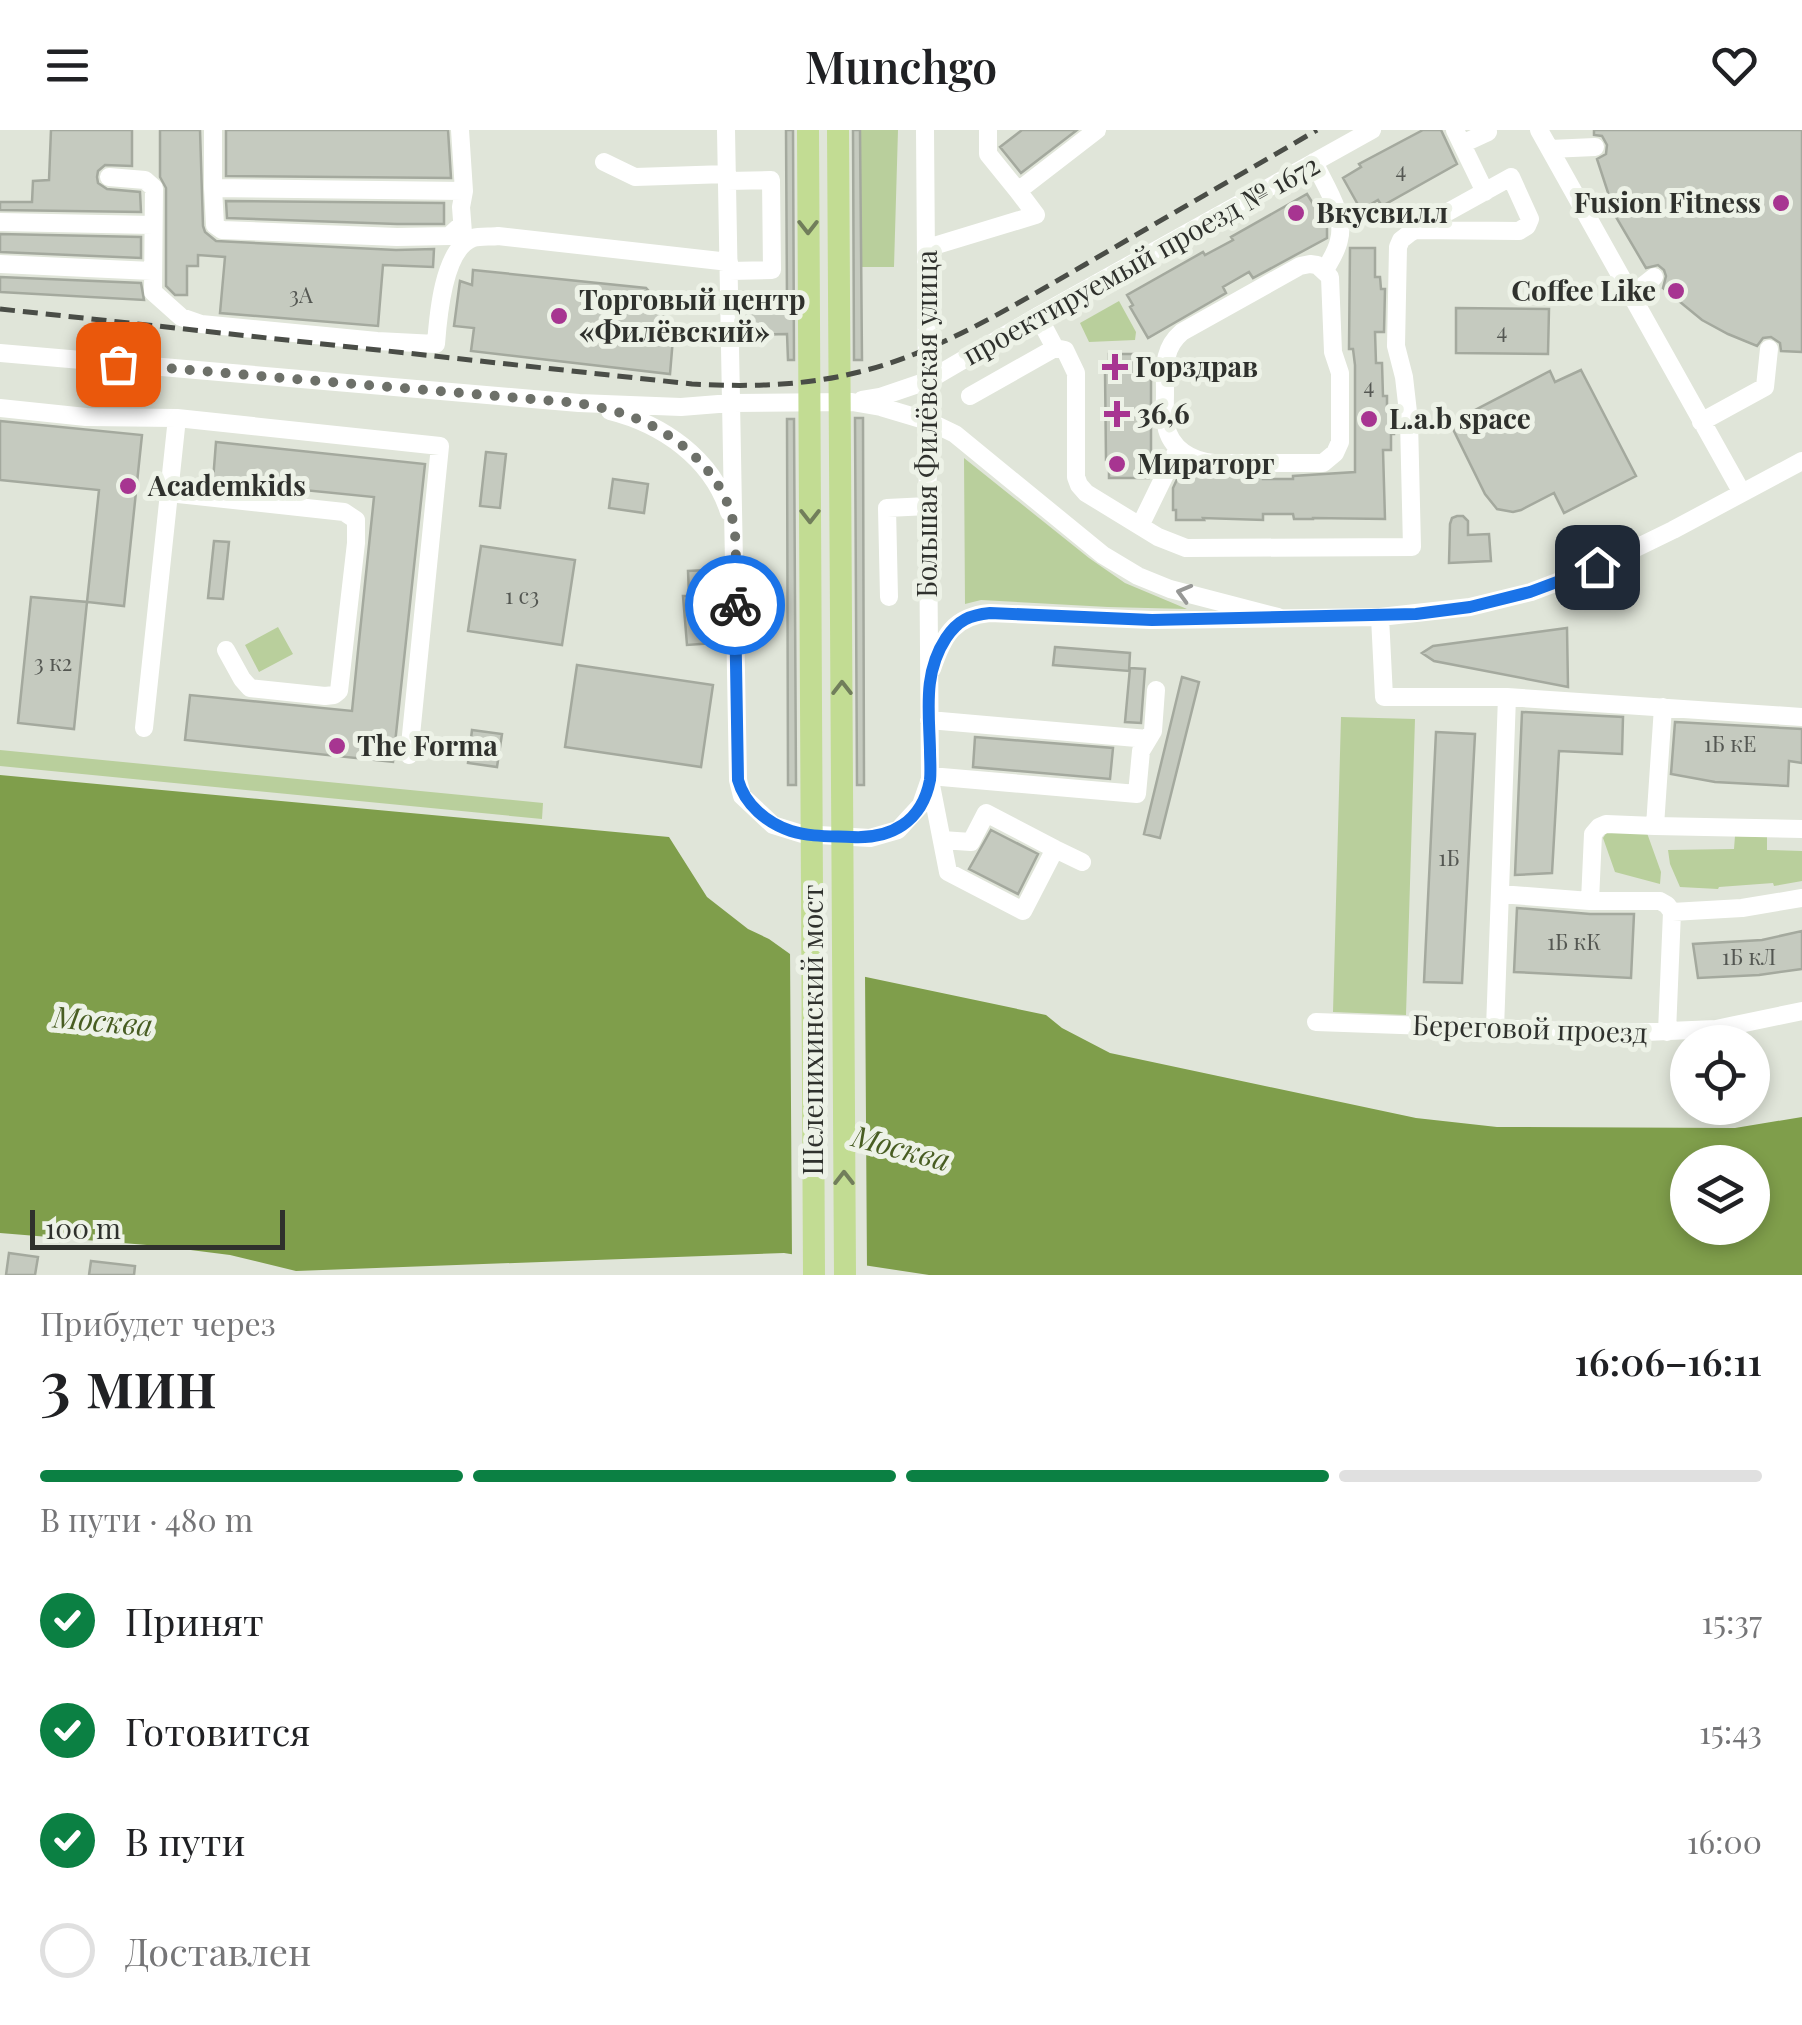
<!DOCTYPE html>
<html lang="ru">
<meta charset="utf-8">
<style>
body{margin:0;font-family:"Playfair Display",serif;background:#f6f6f6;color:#202124;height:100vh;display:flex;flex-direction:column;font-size:38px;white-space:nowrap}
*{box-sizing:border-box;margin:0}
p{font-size:32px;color:#757577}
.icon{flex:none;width:55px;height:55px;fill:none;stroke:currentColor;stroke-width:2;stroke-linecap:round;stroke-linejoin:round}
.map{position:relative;height:1145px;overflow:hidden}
.panel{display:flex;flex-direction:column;background:#fff;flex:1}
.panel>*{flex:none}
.fabs{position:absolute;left:1670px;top:895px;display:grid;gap:20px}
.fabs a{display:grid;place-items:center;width:100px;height:100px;border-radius:50%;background:#fff;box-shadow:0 5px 15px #0003;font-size:50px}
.scale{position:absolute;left:30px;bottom:25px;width:255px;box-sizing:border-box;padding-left:10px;border:5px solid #2f312d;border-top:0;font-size:28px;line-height:35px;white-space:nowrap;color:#2f312d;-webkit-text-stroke:8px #edf2e7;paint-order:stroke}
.pin{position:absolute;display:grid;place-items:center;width:85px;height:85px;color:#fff;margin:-42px;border-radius:20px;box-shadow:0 5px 15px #0006}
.courier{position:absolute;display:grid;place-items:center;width:100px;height:100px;margin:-50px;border:8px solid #1a73e8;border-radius:50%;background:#fff;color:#222;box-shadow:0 2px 12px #0007}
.headline em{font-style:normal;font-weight:600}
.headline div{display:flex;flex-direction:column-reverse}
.headline{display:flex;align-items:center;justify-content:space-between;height:170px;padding:0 40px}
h1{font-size:65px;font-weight:600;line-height:75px}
.bar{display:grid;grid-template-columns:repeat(4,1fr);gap:15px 10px;align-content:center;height:120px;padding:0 40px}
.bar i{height:12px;border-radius:8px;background:#e0e0e0}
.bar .on{background:#0b8043}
.bar p{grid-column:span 4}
ol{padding:0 40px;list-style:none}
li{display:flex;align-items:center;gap:30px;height:110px}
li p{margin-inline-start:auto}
li .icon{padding:10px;border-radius:50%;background:#0b8043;color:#fff;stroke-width:4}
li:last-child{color:#757577}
li i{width:55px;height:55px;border:5px solid #e0e0e0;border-radius:50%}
header{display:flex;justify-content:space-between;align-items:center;height:130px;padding:0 40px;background:#fff;font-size:45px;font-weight:600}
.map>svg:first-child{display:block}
.green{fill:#b9cf9c}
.water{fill:#7f9e4b;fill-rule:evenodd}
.pier{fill:#e0e5d9}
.building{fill:#c5cabf;stroke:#a4a99e;stroke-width:2.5}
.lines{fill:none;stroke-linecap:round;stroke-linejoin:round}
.minor{stroke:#fff;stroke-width:18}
.major{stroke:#c2dc93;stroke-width:22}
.rail{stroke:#4a4d47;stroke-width:5;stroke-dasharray:15 8;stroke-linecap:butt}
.oneway{stroke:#717e5b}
.oneway2{stroke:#979896}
.done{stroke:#6d7069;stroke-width:10;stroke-dasharray:0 18}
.route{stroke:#1a73e8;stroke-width:12}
.poi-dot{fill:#a73591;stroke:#edf2e7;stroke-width:4}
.labels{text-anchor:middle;stroke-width:10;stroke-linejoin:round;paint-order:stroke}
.number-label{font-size:22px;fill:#545752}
.poi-label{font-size:28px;font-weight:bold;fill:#2f312d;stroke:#edf2e7;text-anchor:start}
.street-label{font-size:28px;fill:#2f312d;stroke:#edf2e7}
.water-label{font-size:30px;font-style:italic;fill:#485d22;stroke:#edf2e7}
</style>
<header><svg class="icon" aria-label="menu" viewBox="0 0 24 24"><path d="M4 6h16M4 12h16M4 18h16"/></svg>Munchgo<svg class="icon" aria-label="heart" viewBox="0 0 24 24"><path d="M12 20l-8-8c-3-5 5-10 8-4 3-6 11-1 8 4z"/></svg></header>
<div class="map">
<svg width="1802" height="1145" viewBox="0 0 1802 1145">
<rect width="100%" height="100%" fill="#e0e5d9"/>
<path class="green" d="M859 0H898L894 137H860Z
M1119 171 1136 202 1135 210 1089 212 1080 193Z
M964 328 1089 428 1125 453 1187 479 1108 477 981 470 965 474Z
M278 497 293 524 259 542 245 515Z
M1341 587 1415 589 1406 885 1333 882Z
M0 620 543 673 542 689 0 636Z
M1607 702 1647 703 1661 742 1660 754 1615 742 1603 708Z
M1735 706 1767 707V720L1802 721V751L1774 756 1773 753 1719 757 1718 759 1680 757 1670 734 1668 720 1734 719Z"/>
<path class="water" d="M0 645 669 707 707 767 748 799 769 809 804 834 1046 885 1062 898 1110 923 1416 988 1497 997 1735 998 1802 987V1145H929L784 1123 296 1141 230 1125 159 1116 0 1103ZM1688 1032H1752V1098H1688Z"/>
<path class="pier" d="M790 818 806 830 865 842 867 1141 792 1130Z"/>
<path class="building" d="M51 0H132V36L105 35 98 41 97 47 98 53 107 59 140 62 141 82 0 80V72H32L33 51 49 50Z
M160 0H200L203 96 205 102 216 111 396 120 434 119 433 137 383 135 378 196 220 183 225 127 198 125V136H187V165H175L166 156V58L160 47Z
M226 0H448L451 48 226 46Z
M786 0H793L794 230H788L787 204 747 205V173H787Z
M853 0H860L862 230H854Z
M1022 0H1077L1021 43 1000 17Z
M1423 0H1441L1457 34 1382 76 1378 70 1361 80 1343 48 1361 37 1359 34Z
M1594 0H1802V222L1781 221 1780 213 1771 207 1763 208 1757 216 1728 204 1702 190 1663 158 1666 146 1664 140 1658 135 1646 138 1616 87 1597 29 1606 24 1607 15 1602 6 1594 5Z
M1307 64 1327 96V108L1253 148 1249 142 1223 157 1226 163 1148 208 1130 177 1133 175 1127 165 1203 122 1205 125 1233 110 1231 107Z
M226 71 444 73V94H397L227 88Z
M0 104 141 107V128L0 122Z
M1350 118H1375V147H1380L1381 159H1385L1384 202H1375L1376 233H1382L1383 266H1387V276H1394V304H1391V320H1383L1385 389 1313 388V389H1294L1293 384H1263V390L1203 388 1204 390H1176V380H1173V358L1180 343 1263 346V349H1293V346L1355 342V235L1353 219H1349Z
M473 140 646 158 663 177V194L674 196 670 244 471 221 474 198 454 196 460 151 472 155Z
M0 147 141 153 144 170 0 162Z
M1456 178 1549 179 1548 224 1456 223Z
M1109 224H1151V344L1149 348H1109V330H1106L1105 241 1109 242Z
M1581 240 1636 346 1564 383 1554 363 1521 380 1513 382 1497 379 1485 364 1450 293 1550 241 1555 252Z
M855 288H863L864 655H857Z
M787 289H794L796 655H788Z
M0 291 142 305 124 476 87 472 99 360 0 350Z
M216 312 425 334 393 632 185 610 190 565 352 581 358 521 374 367 213 351Z
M486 322 506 324 500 378 480 376Z
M613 349 648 354 644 383 609 378Z
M1457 386H1463L1468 391V405L1489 404 1491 431 1449 433 1450 394 1452 388Z
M214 411 229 412 223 469 208 468Z
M481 416 575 430 562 515 468 501Z
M708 440 714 513 687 515 683 466H689L688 441Z
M31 467 87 472 74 599 18 593Z
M1567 498 1568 557 1434 531 1422 523 1433 516Z
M1055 517 1130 523 1129 541 1053 535Z
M577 535 713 555 701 637 565 617Z
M1130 538 1145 539 1141 593 1125 592Z
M1182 547 1199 552 1160 708 1144 704Z
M1522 582 1623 587 1622 624 1559 621 1552 743 1515 745Z
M1675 592 1802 599V633L1789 631 1788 656 1715 652 1671 644Z
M472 600 502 604 497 637 468 633Z
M1436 602 1475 604 1462 853 1424 852Z
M975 607 1113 618 1110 649 973 637Z
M991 700 1038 724 1018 764 969 739Z
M1517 778 1590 784H1634L1631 848 1514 842Z
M1802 801V839L1759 845 1698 848 1693 814 1762 810Z
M9 1123 38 1127 35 1145H6Z
M91 1131 135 1136 134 1145H89Z"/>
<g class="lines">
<path class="minor" d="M213 0V58L464 61
M460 0 464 61 461 77 463 103
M726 0 738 650 742 666 773 695 802 704 870 708 898 700 921 675 930 649 925 0
M988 0V24L1018 61
M1455 0 1485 62
M1539 0 1742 363
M1462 14 1488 2 1487 0
M1550 19 1595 17
M604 32 635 47 727 44
M1314 32C1324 54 1346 85 1339 110 1337 121 1330 131 1325 140
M109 47 145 50 154 58 153 162 181 187 201 194 377 211 436 214C438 187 443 119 473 108 480 106 491 107 498 106L729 132
M727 51 771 50 772 140 729 141
M213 58 215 95 222 100 397 107 449 106 462 94
M0 92 153 95
M937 115 1036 85 1018 61 1097 0
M0 134 152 141
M1310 134 1317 135 1330 147 1333 222 1340 243V312L1335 323 1323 333H1214C1192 331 1170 319 1166 295 1164 285 1165 273 1165 263 1165 239 1162 219 1182 202L1300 136Z
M1631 165 1654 147
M1055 218 1065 220 1076 243V347L1079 355 1086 363 1158 407 1186 418 1412 417 1409 291 1404 247 1396 216 1398 117 1401 110 1410 103 1511 47 1530 89 1527 96 1519 101 1415 100
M0 223 579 273 681 277 731 273 852 272 881 277 928 291 955 304 1103 425 1138 446 1170 459 1278 487
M970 266 1055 218 1038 186
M862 270 880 267 927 251 1038 186 1372 0
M0 278 86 287 177 288
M610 281C662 294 712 328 729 382
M1701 292 1765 257 1769 219
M169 363 344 382 356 390V413L339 561 334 565 325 566 250 558 242 549 226 520
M1140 396 1178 318
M889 467 887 378 928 376
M1380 487 1384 567H1507L1495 899
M932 539C943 506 954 486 990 483L1151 490 1380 487 1470 477 1531 462 1597 437 1673 400 1802 331
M1507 567 1802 587
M1663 577 1655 696 1802 699
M929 590 1148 609
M144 598 177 288 440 316 409 625
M930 646 1137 664 1141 621 1153 601 1156 560
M930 650 948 742 1023 781 1055 719 1082 732
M942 710 971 712 986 683 1055 719
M1500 764 1590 771H1660L1667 775 1672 782 1667 902
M1590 771 1593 704 1599 697 1606 694 1655 696
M1672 782 1742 778 1802 768
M1316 892 1621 903 1716 899 1802 881"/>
<path class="major" d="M808 0 814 1145
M838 0 845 1145"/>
<path class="rail" d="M0 179 692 254C748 257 805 256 859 242 940 222 1014 175 1086 134 1163 89 1240 45 1317 0"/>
</g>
<defs><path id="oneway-chevron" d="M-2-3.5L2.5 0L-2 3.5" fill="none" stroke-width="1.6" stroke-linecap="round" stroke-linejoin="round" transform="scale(2.5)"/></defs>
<g class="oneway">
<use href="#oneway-chevron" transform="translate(808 97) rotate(90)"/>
<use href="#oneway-chevron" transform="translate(810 386) rotate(90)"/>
<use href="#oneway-chevron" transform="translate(842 558) rotate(-90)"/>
<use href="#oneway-chevron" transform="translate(844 1048) rotate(-90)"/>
</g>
<use class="oneway2" href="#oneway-chevron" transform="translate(1184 463) rotate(-164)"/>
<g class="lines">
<path class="done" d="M118 234 579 273C596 277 615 280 632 287 678 304 726 345 734 397 738 422 734 450 735 475"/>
<path class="route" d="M735 475 738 650C745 675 767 693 791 701 810 707 831 706 852 707 891 709 922 692 930 650 931 641 930 629 930 620 929 580 923 543 946 508 958 490 970 485 990 483L1152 490 1416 484 1470 477 1530 462 1597 437"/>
</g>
<g class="poi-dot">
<circle cx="1781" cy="73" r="10"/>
<circle cx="1296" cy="83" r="10"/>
<circle cx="1676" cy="161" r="10"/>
<circle cx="559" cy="186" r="10"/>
<path d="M1110 222h10v10h10v10h-10v10h-10v-10h-10v-10h10z"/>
<path d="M1112 269h10v10h10v10h-10v10h-10v-10h-10v-10h10z"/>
<circle cx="1369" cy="289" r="10"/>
<circle cx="1117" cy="334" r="10"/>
<circle cx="128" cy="356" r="10"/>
<circle cx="337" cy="616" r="10"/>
</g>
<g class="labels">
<g class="number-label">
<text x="1401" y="48">4</text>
<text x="301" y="173">3А</text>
<text x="1502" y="209">4</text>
<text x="1369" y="264">4</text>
<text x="522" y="474">1 с3</text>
<text x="53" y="541">3 к2</text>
<text x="1730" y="622">1Б кЕ</text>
<text x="1449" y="736">1Б</text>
<text x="1574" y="820">1Б кК</text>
<text x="1749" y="835">1Б кЛ</text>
</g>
<g class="poi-label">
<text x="1761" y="83" text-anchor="end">Fusion Fitness</text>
<text x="1316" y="93">Вкусвилл</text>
<text x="1656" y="171" text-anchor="end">Coffee Like</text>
<text x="579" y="180">Торговый центр<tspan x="579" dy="32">«Филёвский»</tspan></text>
<text x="1135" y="247">Горздрав</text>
<text x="1137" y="294">36,6</text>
<text x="1389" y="299">L.a.b space</text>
<text x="1137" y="344">Мираторг</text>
<text x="148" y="366">Academkids</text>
<text x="357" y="626">The Forma</text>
</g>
<g class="street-label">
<text transform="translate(1141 130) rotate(-29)" y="10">проектируемый проезд № 1672</text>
<text transform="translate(927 294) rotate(-90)" y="10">Большая Филёвская улица</text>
<text transform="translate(1530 899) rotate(2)" y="10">Береговой проезд</text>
<text transform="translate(813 900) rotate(-90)" y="10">Шелепихинский мост</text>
</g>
<g class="water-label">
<text transform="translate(103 892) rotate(5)" y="10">Москва</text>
<text transform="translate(901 1019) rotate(15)" y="10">Москва</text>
</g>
</g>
</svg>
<div class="fabs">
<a><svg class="icon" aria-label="locate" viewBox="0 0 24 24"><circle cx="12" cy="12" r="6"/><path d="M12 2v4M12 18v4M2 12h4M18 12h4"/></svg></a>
<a><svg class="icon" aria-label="layers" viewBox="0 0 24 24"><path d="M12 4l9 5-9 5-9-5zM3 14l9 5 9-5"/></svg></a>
</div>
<div class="scale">100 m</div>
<div class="pin" style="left:118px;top:234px;background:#ea580c"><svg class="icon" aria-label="bag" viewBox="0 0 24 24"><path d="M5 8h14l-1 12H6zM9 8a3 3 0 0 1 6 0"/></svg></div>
<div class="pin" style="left:1597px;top:437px;background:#1f2937"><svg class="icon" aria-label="home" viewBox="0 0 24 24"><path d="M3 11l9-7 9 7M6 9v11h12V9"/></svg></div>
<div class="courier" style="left:735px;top:475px"><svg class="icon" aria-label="bike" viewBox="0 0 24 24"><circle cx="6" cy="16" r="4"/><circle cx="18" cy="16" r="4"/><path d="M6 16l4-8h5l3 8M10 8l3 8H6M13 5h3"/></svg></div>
</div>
<section class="panel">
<div class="headline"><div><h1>3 мин</h1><p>Прибудет через</p></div><em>16:06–16:11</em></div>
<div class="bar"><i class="on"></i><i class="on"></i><i class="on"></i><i></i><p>В пути · 480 m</p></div>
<ol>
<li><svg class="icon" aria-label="check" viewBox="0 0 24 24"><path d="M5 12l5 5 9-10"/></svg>Принят<p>15:37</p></li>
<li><svg class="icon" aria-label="check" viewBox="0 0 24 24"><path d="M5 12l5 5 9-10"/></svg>Готовится<p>15:43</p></li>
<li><svg class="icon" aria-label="check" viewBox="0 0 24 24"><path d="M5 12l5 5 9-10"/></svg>В пути<p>16:00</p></li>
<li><i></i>Доставлен</li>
</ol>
</section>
